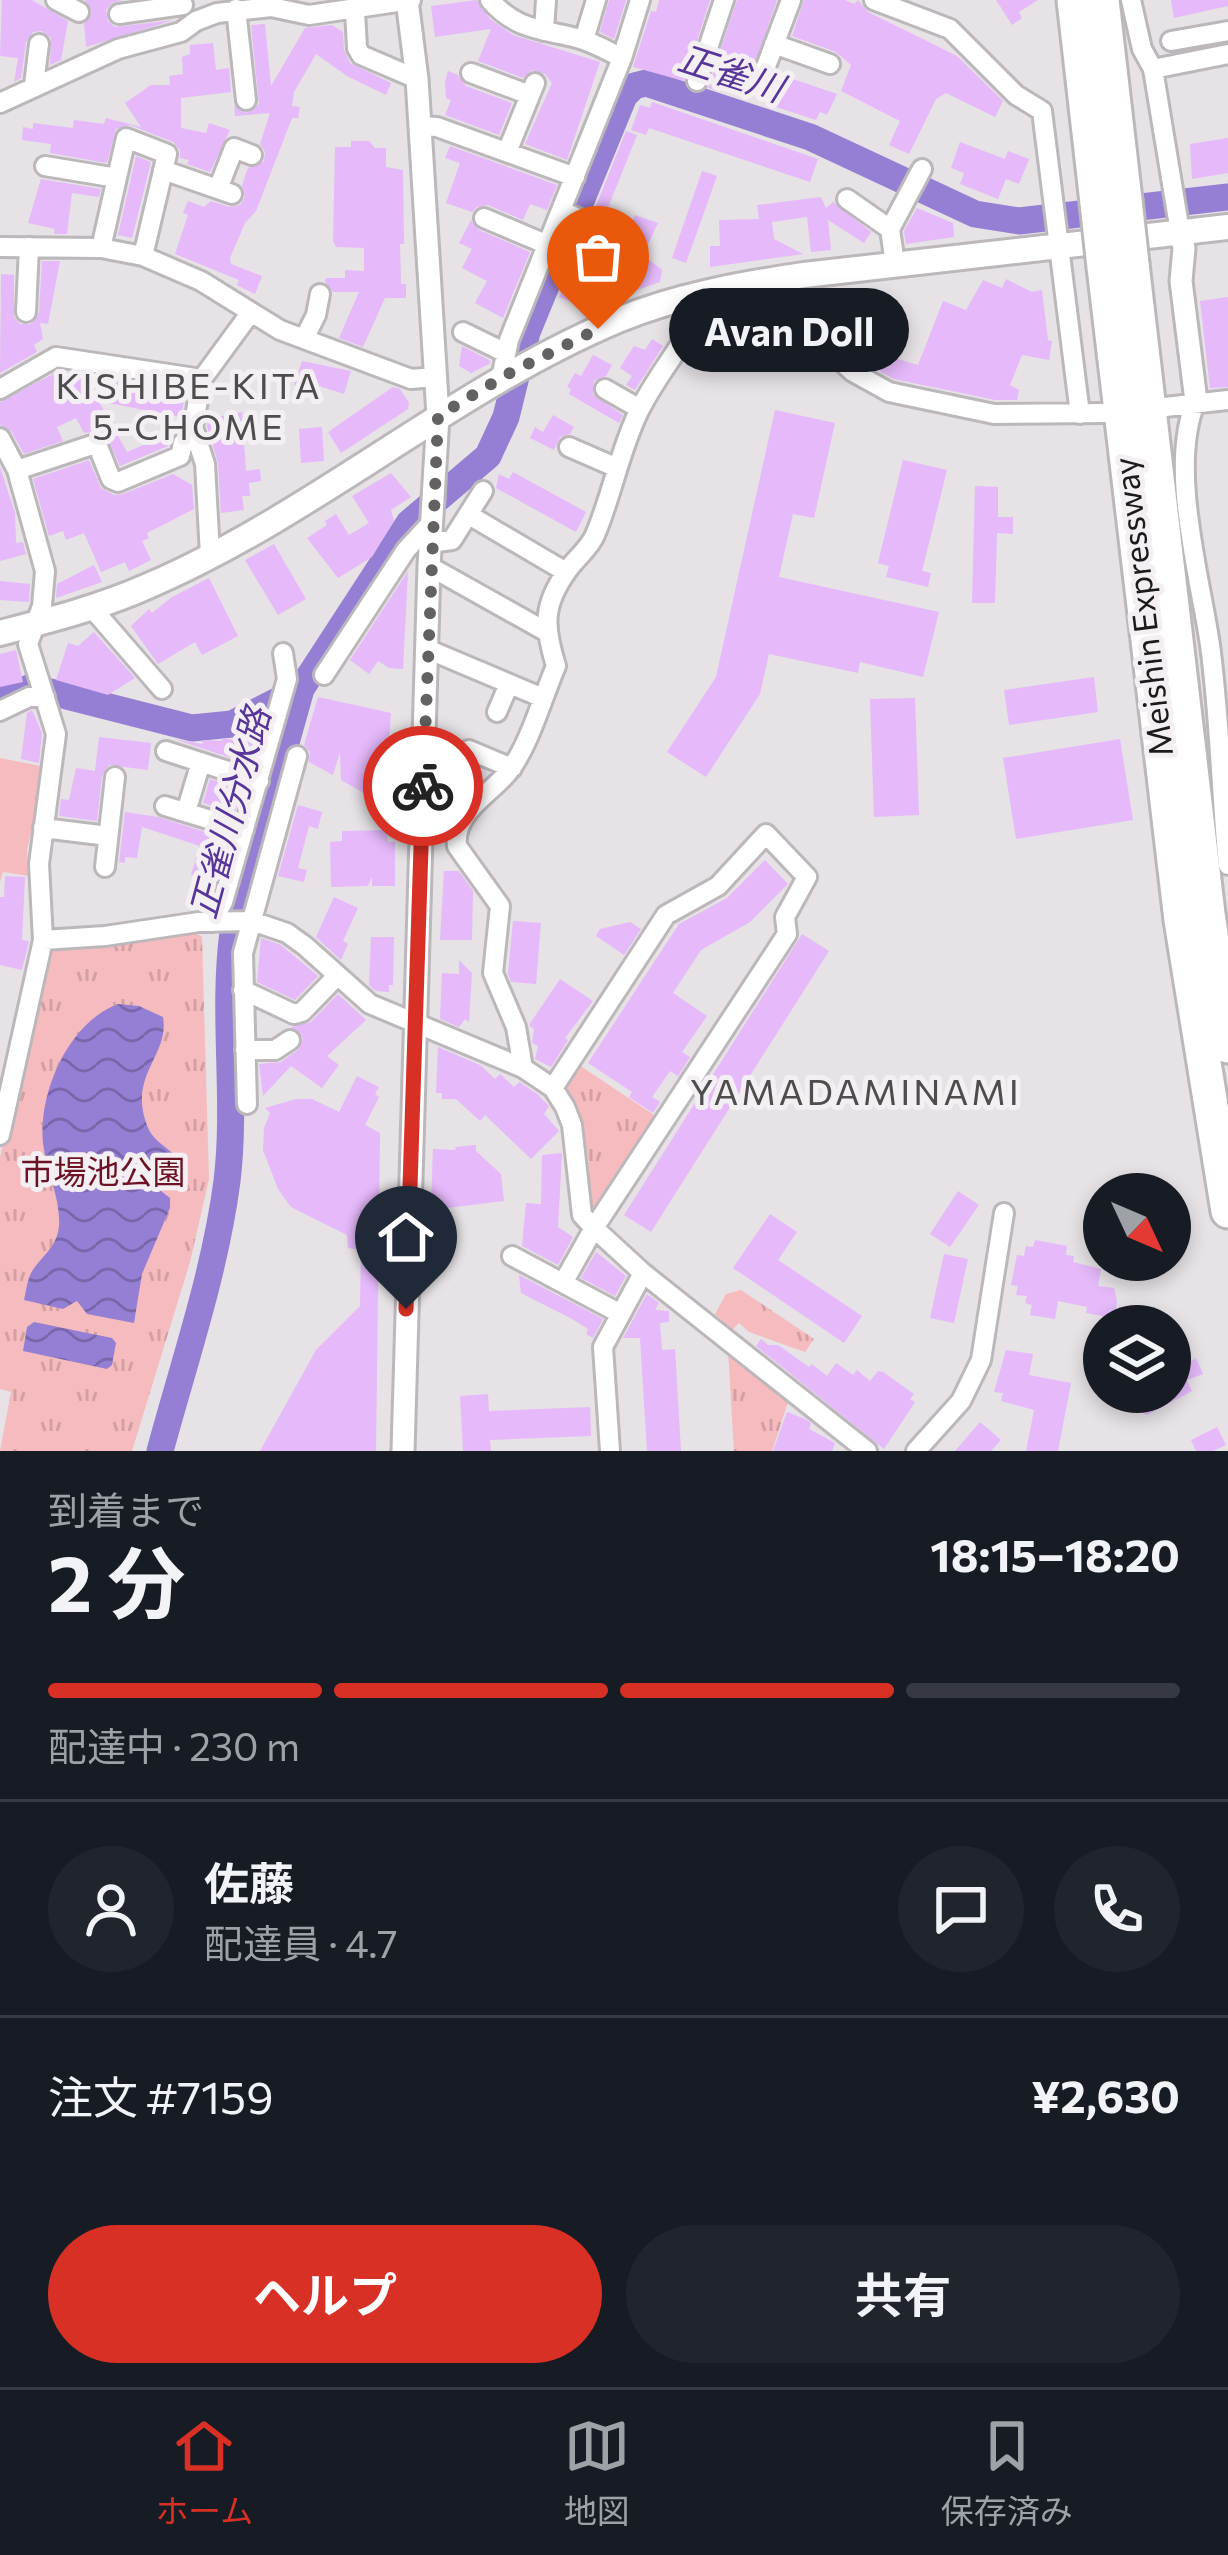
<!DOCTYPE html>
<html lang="ja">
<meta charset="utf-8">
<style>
body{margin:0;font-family:Commissioner,"Noto Sans JP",sans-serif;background:#20242c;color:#f1f3f6;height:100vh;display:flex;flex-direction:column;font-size:45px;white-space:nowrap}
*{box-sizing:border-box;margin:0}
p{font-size:39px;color:#9ea1a6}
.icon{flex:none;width:66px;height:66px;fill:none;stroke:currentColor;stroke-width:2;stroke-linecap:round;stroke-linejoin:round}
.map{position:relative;height:1451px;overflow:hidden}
.details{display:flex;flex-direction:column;background:#171b24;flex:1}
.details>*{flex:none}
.needle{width:78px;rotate:134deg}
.controls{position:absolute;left:1083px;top:1173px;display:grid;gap:24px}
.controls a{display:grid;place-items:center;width:108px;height:108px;border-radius:50%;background:#171b24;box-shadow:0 6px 18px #0003;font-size:60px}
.pin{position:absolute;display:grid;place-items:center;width:102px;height:102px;color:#fff;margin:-123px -51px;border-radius:50% 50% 50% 0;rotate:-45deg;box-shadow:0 0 12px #0007}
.pin .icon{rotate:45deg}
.courier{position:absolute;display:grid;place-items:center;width:120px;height:120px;margin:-60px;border:9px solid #d93025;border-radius:50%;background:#fff;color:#222;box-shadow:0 3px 15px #0007}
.bubble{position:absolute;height:84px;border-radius:42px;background:#171b24;box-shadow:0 6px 18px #0003;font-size:39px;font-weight:700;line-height:84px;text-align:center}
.headline em{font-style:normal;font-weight:700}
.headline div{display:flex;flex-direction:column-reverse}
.headline{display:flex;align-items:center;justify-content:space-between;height:204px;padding:0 48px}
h1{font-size:78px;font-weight:700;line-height:90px}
.bar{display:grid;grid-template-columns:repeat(4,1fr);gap:18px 12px;align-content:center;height:144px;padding:0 48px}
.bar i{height:15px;border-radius:9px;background:#363941}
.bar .selected{background:#d93025}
.bar p{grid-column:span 4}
.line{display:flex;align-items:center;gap:30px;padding:0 48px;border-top:3px solid #363941}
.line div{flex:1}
.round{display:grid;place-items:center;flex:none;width:126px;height:126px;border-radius:63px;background:#20242c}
.cta{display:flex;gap:24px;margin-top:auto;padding:24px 48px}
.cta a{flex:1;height:138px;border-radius:72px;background:#d93025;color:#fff;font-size:48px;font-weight:700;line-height:138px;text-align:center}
.cta a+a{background:#20242c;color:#f1f3f6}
.menu{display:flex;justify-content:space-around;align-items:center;height:168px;border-top:3px solid #363941;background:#171b24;font-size:33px;color:#9ea1a6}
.menu a{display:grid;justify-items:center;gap:6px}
.menu .selected{color:#d93025}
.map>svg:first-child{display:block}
.grass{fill:url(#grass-tufts)}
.pitch{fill:#f6bbbe}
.water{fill:url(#water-waves)}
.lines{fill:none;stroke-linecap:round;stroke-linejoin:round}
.river{stroke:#957fd4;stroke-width:27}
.building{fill:#e5b9fa}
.minor-casing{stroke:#bbb7ba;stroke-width:24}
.tertiary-casing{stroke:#bbb7ba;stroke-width:27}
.secondary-casing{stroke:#bbb7ba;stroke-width:30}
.motorway-casing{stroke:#bbb7ba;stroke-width:39}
.minor{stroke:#fff;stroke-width:18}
.tertiary{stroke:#fff;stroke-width:21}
.secondary{stroke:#fff;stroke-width:24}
.motorway{stroke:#fff;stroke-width:33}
.motorway-bridge-casing{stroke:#bbb7ba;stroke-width:39;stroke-linecap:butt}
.motorway-bridge{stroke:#fff;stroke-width:33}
.done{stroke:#636162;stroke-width:12;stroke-dasharray:0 21.6}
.route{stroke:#d93025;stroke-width:15}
.labels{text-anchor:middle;stroke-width:10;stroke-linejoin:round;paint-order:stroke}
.street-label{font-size:33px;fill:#1c1b1c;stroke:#f3eff2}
.park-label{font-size:33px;fill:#6d1124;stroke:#f3eff2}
.water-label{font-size:36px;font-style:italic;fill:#57359a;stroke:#f3eff2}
.neighbourhood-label{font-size:36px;letter-spacing:3px;fill:#4f4c4e;stroke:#f3eff2}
</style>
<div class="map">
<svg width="1228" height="1451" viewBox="0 0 1228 1451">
<defs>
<pattern id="grass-tufts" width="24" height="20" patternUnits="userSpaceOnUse" patternTransform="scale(3)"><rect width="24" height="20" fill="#f6bbbe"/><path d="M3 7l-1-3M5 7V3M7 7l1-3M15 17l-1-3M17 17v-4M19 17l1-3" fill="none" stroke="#d2a0a3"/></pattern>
<pattern id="water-waves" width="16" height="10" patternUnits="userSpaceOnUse" patternTransform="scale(3)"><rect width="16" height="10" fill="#957fd4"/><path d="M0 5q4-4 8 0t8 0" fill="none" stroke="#7967ab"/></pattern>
</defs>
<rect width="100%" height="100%" fill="#e6e2e5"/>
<path class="grass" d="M191 929 202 937 209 1179 190 1262 132 1451H0L11 1392 0 1389V1157L45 946Z
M579 1065 660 1119 597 1216C585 1200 591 1176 588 1157 584 1132 575 1112 563 1090Z
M741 1290 814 1339 805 1352 749 1332 739 1323 732 1330 715 1314 726 1294Z
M728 1350 788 1402 772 1451H734Z"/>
<path class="pitch" d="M0 758 46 767 27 850 29 876 3 872 0 882Z"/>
<path class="water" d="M118 1004 139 1006 163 1017C170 1057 125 1076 149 1130 155 1142 169 1148 176 1157L157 1162 149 1173 152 1184 170 1198V1208L142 1274 134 1323 87 1314 77 1301 63 1309 24 1300C26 1292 27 1281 31 1273 41 1256 57 1248 59 1226 61 1199 46 1171 43 1143 38 1092 69 1022 118 1004Z
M34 1322 112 1338 116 1343 112 1365 107 1369 23 1351 27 1327Z"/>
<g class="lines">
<path class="river" d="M0 701 31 687 192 728 232 724 301 689 409 523 488 456 506 417 527 332 624 96 634 86 646 83 810 137 975 214 1019 221 1228 197
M160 1451C184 1362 215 1273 227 1181 237 1099 222 1015 233 932L301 689"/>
</g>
<path class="building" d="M2 0H32L68 21 61 60 50 65 51 38 42 31 33 32 26 42 21 78 14 82 18 58 0 56Z
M85 0H122L112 3 106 10 108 21 115 27 174 20 86 47 84 24 92 13Z
M477 0 490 19 513 35 600 62 567 160 525 144 552 83 545 74 532 70 523 78 478 61 491 29 435 37 431 6Z
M609 0H626L614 39 600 32Z
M659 0H710L684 81 633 67 651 11 656 12Z
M737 0H777L751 76 725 65 715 90 708 88Z
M804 0H845L854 4 858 0 868 12 957 56 1003 101 995 117 946 93 936 99 909 154 889 145 900 121 841 91 851 65 836 52 792 36Z
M996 0H1038L1019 12 1022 18 1012 25Z
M1171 0H1228V6L1174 18Z
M265 24 271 86 305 28 332 25 343 32 344 50 350 63 391 83 386 95 347 76 316 54 294 92 292 106 300 107 298 118H292L256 211 245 223 230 258 231 264 262 276 255 294 237 285 239 280 175 254 188 215 183 213 188 201 204 207 211 201 229 207 240 205 245 197 242 185 248 168 264 161 265 152 260 144 270 113 235 116 234 105 246 113 259 104 251 25Z
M213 43 216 70 229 68 231 92 181 98V128L206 133 209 123 230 130 210 172 187 164 189 160 180 158V150L173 142 130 125 116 129 107 163 50 153 51 144 22 140 23 127 33 129V123L73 128 74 120 104 124 106 118 141 127 125 103 151 85H170L169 76 183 74 182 57 190 54V45Z
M448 71 458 75 466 86 512 103 499 135 445 115 451 100 446 98 445 82Z
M787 77 837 94 827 115 820 112 816 120 776 107Z
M652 102 818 159 810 182 649 128 646 135 631 130 640 105 650 108Z
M626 131 637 135 603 220 594 211Z
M1228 138V173L1192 179 1190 144Z
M351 141H369L375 148H386V167L403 170 404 244H400L401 284H406V298H385L363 347 339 338 359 292H333L325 282 326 278H345V270L364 271V248L336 247 333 241 335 147H351Z
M960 142 1005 159 1008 151 1029 159 1019 184 1006 179 998 199 960 184 964 173 951 168Z
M450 146 557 185 547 210 530 204 523 220 488 205 477 207 472 212 446 203 460 163 445 158Z
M136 156 151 162 132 238 118 235Z
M702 171 717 176 686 263 672 258Z
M41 179 101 189 99 197 72 193 67 234H54L55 229 28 223Z
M821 197 826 208 833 202 871 232 864 243 828 220 831 250 811 252 807 217 772 222 774 239 803 254 710 267V246H720L719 220 759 219 757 205Z
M917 208 953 223 954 237 906 244 904 231Z
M635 215 658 223 643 255 662 270 660 282 626 294 627 289 586 280 599 301 585 308 559 297 572 268 585 278 600 241 622 250Z
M471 220 479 230 530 252 503 318 475 303 487 281 462 268 472 249 459 243Z
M42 261H60L48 324 40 323 43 339 34 345 37 352 0 373 1 274 14 275V317L20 324H31L39 313Z
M1006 279 1032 292 1042 290 1048 340 1052 341 1049 360 1022 355 1010 385 1019 390 1017 400H995L894 379 861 361 843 344 851 331 888 356 918 365 943 301 966 310 983 280 1002 288Z
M837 292 839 304 825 320 812 322 765 303Z
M1228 297V387L1210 388 1200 301Z
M652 339 663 346 635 390 626 385 632 376 620 368 634 346 645 350Z
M462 346 491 361 489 364 471 373 459 366Z
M593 355 612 365 606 376 594 381 593 395 623 415 619 423 569 394 571 389 567 387 575 373 581 376Z
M302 361 351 371 344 394 316 385 314 391 294 385Z
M59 371 84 375 127 452 169 434 168 446 120 466 107 438 94 432 84 433 76 418 57 427 63 441 24 454 11 431 0 425V402Z
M110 379 186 390 181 417 103 402Z
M393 387 400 389 409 403 408 409 341 453 328 432Z
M775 410 835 423 814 518 793 514 779 577 939 612 923 677 860 662 858 673 769 654 760 694 706 777 667 752 716 677Z
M242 412 246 471 260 469 261 481 249 483 250 496H242L244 510 221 513 218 463 207 426 208 419Z
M553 415 574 427 570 434 560 437 554 450 530 438 535 427 543 432Z
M322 427 324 461 301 463 299 429Z
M89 460 101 488 114 495 123 494 173 474 192 485 194 509 147 533 149 538 142 541 151 560 129 571 125 562 101 572 84 533 66 540 63 531 49 536 33 479Z
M903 460 947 470 922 571 931 573 928 587 886 577 889 566 878 563Z
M0 467 15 513 16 543 23 542 26 554 0 561Z
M513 472 586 512 576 532 496 488 499 474 509 479Z
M391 473 411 497 391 510 394 521 372 557 338 578 307 538 327 525 325 521 336 514 349 535 369 523 352 496Z
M975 486 998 487V517H1013V534L997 533 995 603H972Z
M274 544 306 599 278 615 245 560Z
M94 565 102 582 56 598 57 584Z
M408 571 403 669 389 668 378 661 369 674 350 660Z
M209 578 238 636 202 655 195 642 158 664 131 626 149 609 152 613 172 597Z
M0 581 30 584 29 602 0 600Z
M94 632 135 678 108 695 56 680 68 643 78 646Z
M16 650 23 682 0 687V654Z
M1094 677 1098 712 1009 725 1004 690Z
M318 697 391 713 385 805 341 780 340 752 333 775 309 762 310 752 304 745Z
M915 698 919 815 874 817 870 699Z
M32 710 42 733 39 763 21 759 27 713Z
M259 726 249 764 174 739 202 744 203 740 222 741 223 738 242 742 244 732Z
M99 737 151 743 148 770 109 765 102 776 97 821 59 816 61 799 69 800 76 768 95 771Z
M1120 739 1133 820 1016 839 1003 758Z
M210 779 241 789 235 813 203 803Z
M298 805 322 812 318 829 309 826 298 868 307 870 304 882 278 876Z
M125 812 158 817 227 839 216 876 207 873 204 880 191 875 200 846 142 827 137 858 125 857V863L119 862Z
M387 830 388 842H395V886H372V876L368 886 331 887 330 842 342 841V831Z
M765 860 788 884 750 922 701 950 673 993 707 1016 682 1052 690 1057 678 1076 670 1071 652 1097 660 1102 653 1113 629 1097 632 1092 588 1063 679 924 727 898Z
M444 871H459L473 891 472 940H440Z
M5 876 25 877 22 940 29 941 22 970 0 965V897H4Z
M334 897 358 908 343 941 348 944 341 960 316 937Z
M513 921 541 923 536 984 511 982 508 974Z
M630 922 641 929 624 955 596 936 600 929Z
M802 934 829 951 651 1232 624 1215Z
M371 937H394L393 985H389V992L376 991 369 985Z
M261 938 281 945 318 976 295 1000 257 982Z
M459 960 472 973 469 1022 465 1019 459 1027 440 1019 442 973 459 974Z
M560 979 593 1001 565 1038 568 1040 551 1067 535 1059 538 1046 532 1043 534 1029 529 1025Z
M338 994 366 1020 327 1056 339 1065 322 1088 291 1066 263 1096 259 1064 281 1062 298 1050 303 1038 291 1027 311 1022Z
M438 1047 480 1065 495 1079 500 1074 514 1087 519 1082 536 1093 549 1106 544 1114 559 1131 531 1159 485 1115 480 1121 456 1099H442V1093H436Z
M357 1076 379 1087 375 1094 379 1097 365 1125 380 1133 376 1451H260L316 1350 360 1306 361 1250 348 1248 347 1235 291 1207 278 1189 263 1150 264 1128 270 1113 265 1108 296 1099H312L339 1112Z
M476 1145V1151L501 1174 504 1201 447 1208 431 1206 433 1149 456 1150 455 1147Z
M562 1153 558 1227 573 1237 558 1265 522 1246 526 1203 541 1204 542 1155Z
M958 1191 979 1205 950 1247 930 1234Z
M770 1214 797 1232 778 1260 862 1316 844 1343 733 1268Z
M1035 1240 1067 1246 1066 1255 1074 1256 1073 1262 1101 1269 1098 1286 1114 1288 1117 1301 1115 1318 1086 1313 1087 1307 1058 1301 1055 1319 1030 1315 1032 1305 1025 1303 1027 1296 1016 1295 1018 1286 1011 1285 1017 1255 1024 1256 1026 1246 1033 1247Z
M596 1252 626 1276 615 1296 581 1278Z
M944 1254 968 1259 954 1323 930 1318Z
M519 1275 603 1319 593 1338 586 1334 588 1329 572 1319 521 1293Z
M647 1294 659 1303 655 1310 669 1311V1322L660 1323 662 1350 675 1349 681 1451H647L640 1338H623Z
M761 1339 768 1345H778L809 1367 812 1364 827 1376 836 1363 853 1375 857 1370 870 1381 878 1371 883 1372 914 1394 910 1399 915 1402 884 1449 756 1346Z
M1006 1350 1033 1354 1029 1375 1071 1383 1058 1451H1026L1034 1410 1001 1401 1003 1393 994 1392Z
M1196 1358 1203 1374 1187 1380 1192 1391 1147 1415 1141 1412 1133 1392H1170L1173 1371Z
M488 1394 489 1411 590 1407 591 1436 490 1440 491 1451H463L460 1396Z
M787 1412 805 1419 811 1423 809 1429 835 1443 832 1451H773Z
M980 1422 1001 1440 991 1451H955Z
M1217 1427 1226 1445 1213 1451H1196L1191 1440Z"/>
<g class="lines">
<defs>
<path id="minor" d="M56 0 79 12
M490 0C516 30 541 29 577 38 593 42 608 51 622 58
M874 0 950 29 1016 95 1042 111 1080 414
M1131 0 1142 49 1153 69 1180 232
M236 9 246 100
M355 11 357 48 361 55 417 79
M119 14 183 5
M544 31 546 0
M584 40 596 0
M1171 41 1228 31
M774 44 830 64
M765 69 791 0
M1153 69 1228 54
M471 73 530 95
M697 81 724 0
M34 85 39 44
M0 103 118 49 181 32 196 21 217 13 271 7 309 15 411 0
M420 126 437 127 575 177
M507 152 535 83
M45 166 117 178
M163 170 232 194
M218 189 234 148 252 155
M847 199 890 229
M562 211 585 221
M484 218 548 245
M0 247 101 248 143 256 201 281 280 330 411 379 436 377
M101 248 126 138 167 154 143 256
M895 264 890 229 922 169
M26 312 29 247
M463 332 506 353
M304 339 316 315 320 294
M501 378 509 340 622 58 640 0
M0 389 56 357 202 379
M605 389 640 409
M1196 401C1168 466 1200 576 1210 645 1220 718 1221 792 1228 865
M1165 407 1228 400
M0 438 17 470 45 571 42 606 28 644 56 734 39 864 43 940 0 1135
M569 447 615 467
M17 470 92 445 99 449 111 479 118 482 180 456 183 443 196 437
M469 515 566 572
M430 543 452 540 483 491
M210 555 205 464 193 427 202 379 251 312
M429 566 545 631
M91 607 162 689
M427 649 543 698
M324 675 406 550 431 523
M0 711 29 697H45
M497 712 509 684
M469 750 512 768
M166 751 259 781
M165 806 244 830
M186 812 201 762
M43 828 108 836
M105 867 115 777
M212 922 223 902 287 679 283 653
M43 940 105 936 199 922 252 921 287 933 305 946 370 1004 523 1068 553 1088 565 1107 572 1125 582 1215 594 1228 643 1273 867 1451
M243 990 294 1014 302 1012 337 976
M245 1050H275L290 1040
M523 1068 516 1027 493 973 500 906 457 846C453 812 491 794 509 771 529 746 543 696 556 666 544 627 542 606 567 571 575 559 589 549 595 535 612 495 619 453 638 413 658 371 692 337 707 293L817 339 853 372 889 392 994 414 1105 413
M553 1088 666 915 718 886 766 834 807 877 785 917 787 934 594 1228 563 1283
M247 1104 243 953 297 756
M512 1256 621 1314
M610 1451 603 1347 643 1273
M916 1451 961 1401 981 1360 1004 1213"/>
<path id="tertiary" d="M1180 232 1184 248 1181 281 1196 401
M403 1451 429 566 438 416 417 79 407 0"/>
<path id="secondary" d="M0 633C50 620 101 607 148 586 312 516 452 390 618 320 676 296 742 284 804 275L1228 227"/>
<path id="motorway" d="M1074 0 1097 203
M1102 0 1125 200
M1132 264 1208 914 1228 1046
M1104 267 1181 920 1228 1211"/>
</defs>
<use href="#minor" class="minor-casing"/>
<use href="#tertiary" class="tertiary-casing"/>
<use href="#secondary" class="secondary-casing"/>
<use href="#motorway" class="motorway-casing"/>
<use href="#minor" class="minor"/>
<use href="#tertiary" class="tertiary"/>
<use href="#secondary" class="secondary"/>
<use href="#motorway" class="motorway"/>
<defs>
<path id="motorway-bridge" d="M1125 200 1132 264
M1097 203 1104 267"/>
</defs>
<use href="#motorway-bridge" class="motorway-bridge-casing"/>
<use href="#motorway-bridge" class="motorway-bridge"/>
</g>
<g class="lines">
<path class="done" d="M423 786 438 416 506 375 598 329"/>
<path class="route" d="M406 1309 423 786"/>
</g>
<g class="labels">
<g class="street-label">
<text transform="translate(1143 607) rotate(-97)" y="12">Meishin Expressway</text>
</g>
<g class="park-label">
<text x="103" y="1184">市場池公園</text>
</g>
<g class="water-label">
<text transform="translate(731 73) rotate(18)" y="13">正雀川</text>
<text transform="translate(230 813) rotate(-75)" y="13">正雀川分水路</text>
</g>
<g class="neighbourhood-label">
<text x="189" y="399">KISHIBE-KITA<tspan x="189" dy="41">5-CHOME</tspan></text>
<text x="856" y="1105">YAMADAMINAMI</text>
</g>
</g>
</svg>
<div class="controls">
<a><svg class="needle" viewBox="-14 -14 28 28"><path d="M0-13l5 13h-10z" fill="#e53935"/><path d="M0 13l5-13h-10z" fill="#9ea1a6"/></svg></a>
<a><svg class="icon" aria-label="layers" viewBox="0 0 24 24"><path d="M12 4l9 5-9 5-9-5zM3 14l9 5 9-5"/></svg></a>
</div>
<div class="pin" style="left:598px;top:329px;background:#ea580c"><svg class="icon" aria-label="bag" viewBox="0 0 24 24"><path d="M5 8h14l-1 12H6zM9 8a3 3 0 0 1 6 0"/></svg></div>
<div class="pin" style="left:406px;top:1309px;background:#1f2937"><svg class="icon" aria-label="home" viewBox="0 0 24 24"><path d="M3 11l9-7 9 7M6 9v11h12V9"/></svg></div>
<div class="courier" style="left:423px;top:786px"><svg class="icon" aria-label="bike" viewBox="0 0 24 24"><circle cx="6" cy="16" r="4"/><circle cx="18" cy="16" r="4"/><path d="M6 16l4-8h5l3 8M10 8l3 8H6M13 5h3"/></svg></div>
<div class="bubble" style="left:669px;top:288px;width:240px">Avan Doll</div>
</div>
<section class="details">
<div class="headline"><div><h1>2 分</h1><p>到着まで</p></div><em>18:15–18:20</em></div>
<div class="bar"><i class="selected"></i><i class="selected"></i><i class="selected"></i><i></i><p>配達中 · 230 m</p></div>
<div class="line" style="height:216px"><a class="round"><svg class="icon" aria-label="person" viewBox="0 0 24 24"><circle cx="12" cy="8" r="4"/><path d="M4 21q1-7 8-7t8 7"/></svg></a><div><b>佐藤</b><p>配達員 · 4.7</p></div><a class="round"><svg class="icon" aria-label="chat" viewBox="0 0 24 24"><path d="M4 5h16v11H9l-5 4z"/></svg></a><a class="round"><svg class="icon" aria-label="phone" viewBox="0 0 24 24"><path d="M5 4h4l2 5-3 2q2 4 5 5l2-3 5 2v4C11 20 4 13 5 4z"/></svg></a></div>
<div class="line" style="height:156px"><div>注文 #7159</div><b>¥2,630</b></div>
<div class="cta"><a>ヘルプ</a><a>共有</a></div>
</section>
<nav class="menu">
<a class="selected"><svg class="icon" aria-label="home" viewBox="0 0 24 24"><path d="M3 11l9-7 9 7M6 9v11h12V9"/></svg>ホーム</a>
<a><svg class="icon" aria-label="map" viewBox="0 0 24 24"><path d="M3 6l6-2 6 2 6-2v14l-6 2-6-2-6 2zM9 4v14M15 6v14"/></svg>地図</a>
<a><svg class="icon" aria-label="saved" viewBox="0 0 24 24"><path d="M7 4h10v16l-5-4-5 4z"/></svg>保存済み</a>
</nav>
